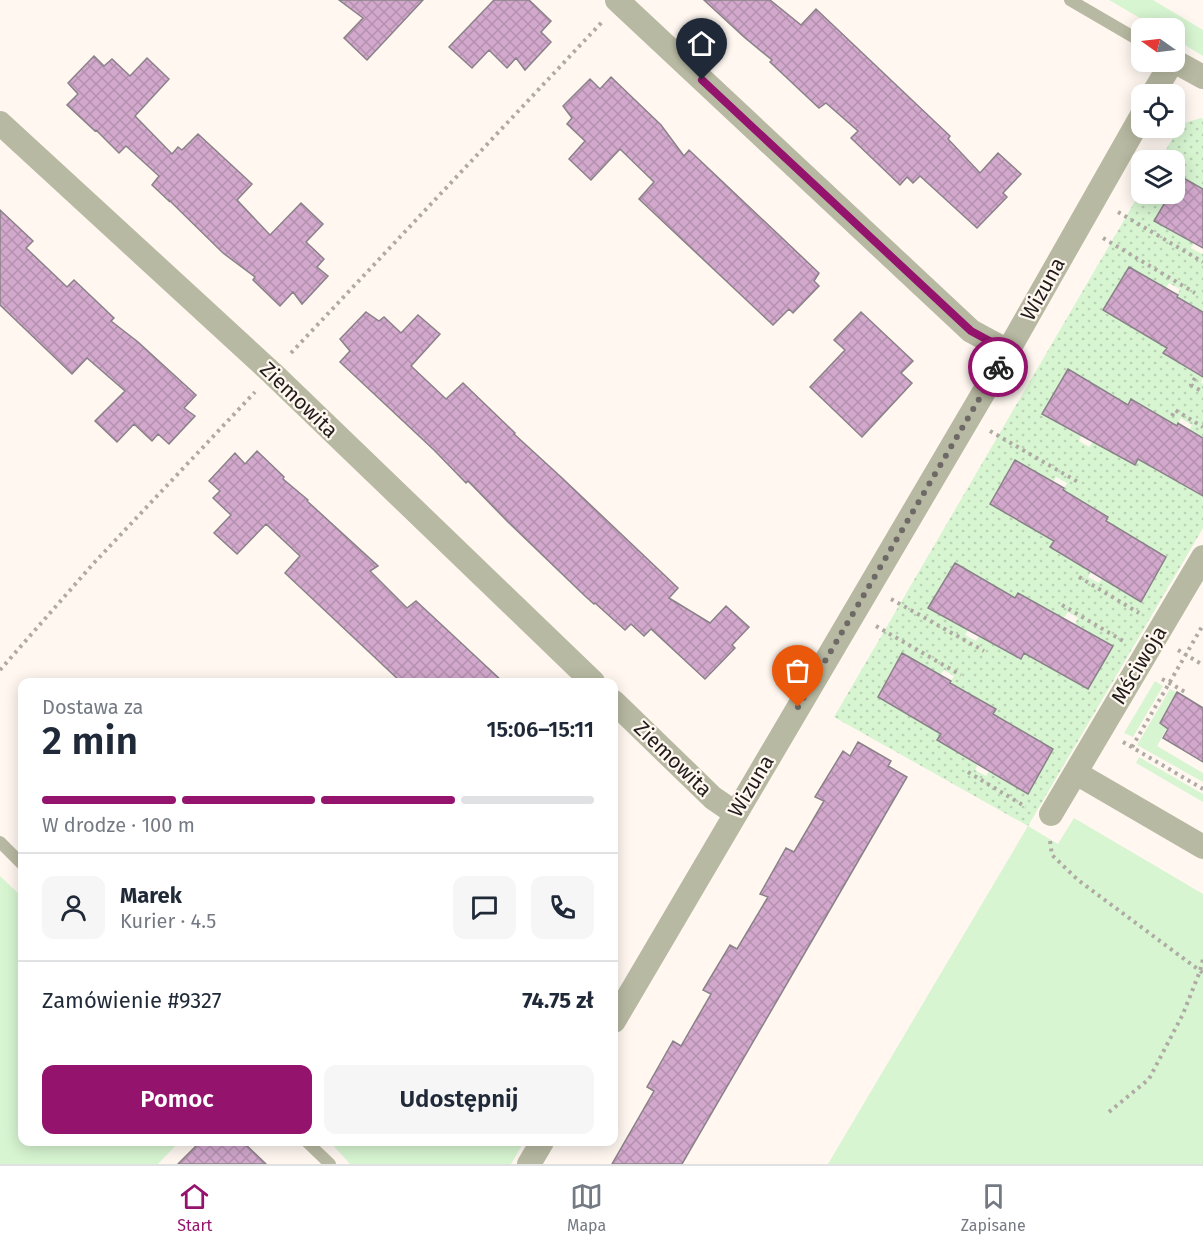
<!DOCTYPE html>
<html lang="pl">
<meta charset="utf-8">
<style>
body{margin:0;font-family:"Fira Sans",sans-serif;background:#f6f6f7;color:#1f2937;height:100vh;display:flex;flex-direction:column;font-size:22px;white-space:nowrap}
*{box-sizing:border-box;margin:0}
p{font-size:20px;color:#747a83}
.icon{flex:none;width:33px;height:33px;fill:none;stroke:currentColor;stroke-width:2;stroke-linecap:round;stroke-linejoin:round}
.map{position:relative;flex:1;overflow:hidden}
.panel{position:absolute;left:18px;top:678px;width:600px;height:468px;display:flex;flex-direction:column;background:#fff;border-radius:12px;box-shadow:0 3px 15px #0003}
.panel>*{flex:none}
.needle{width:39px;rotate:284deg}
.controls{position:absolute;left:1131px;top:18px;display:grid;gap:12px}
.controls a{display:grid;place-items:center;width:54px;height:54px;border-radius:12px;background:#fff;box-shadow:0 3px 15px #0003;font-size:30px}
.pin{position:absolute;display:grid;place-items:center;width:51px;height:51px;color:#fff;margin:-62px -26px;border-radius:50% 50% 50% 0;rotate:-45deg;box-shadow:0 0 6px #0007}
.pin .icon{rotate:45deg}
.courier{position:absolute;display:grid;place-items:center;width:60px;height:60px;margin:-30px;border:4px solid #94136c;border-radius:50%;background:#fff;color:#222;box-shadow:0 2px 8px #0007}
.headline em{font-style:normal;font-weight:600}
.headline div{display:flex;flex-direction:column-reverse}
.headline{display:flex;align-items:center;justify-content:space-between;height:102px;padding:0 24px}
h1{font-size:39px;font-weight:600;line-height:45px}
.bar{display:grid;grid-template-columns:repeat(4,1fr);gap:9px 6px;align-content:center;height:72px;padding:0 24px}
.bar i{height:8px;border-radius:4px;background:#e0e1e3}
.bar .active{background:#94136c}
.bar p{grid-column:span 4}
.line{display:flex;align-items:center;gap:15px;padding:0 24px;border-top:2px solid #e0e1e3}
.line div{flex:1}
.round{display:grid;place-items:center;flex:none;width:63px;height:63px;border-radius:12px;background:#f6f6f7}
.action{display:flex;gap:12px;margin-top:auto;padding:12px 24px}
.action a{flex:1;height:69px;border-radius:12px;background:#94136c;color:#fff;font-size:24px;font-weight:600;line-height:69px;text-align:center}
.action a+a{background:#f6f6f7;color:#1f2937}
.dock{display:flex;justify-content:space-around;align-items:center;height:84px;border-top:2px solid #e0e1e3;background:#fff;font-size:16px;color:#747a83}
.dock a{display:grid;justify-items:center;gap:3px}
.dock .active{color:#94136c}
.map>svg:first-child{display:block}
.grass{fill:#d7f5d1}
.garden{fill:url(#garden-dots);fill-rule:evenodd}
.building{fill:url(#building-cross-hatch);stroke:#898288;stroke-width:1.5}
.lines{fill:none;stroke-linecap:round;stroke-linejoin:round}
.path{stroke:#b0aaa5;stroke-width:4;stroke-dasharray:3 4.5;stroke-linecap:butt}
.lane{stroke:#b8b9a2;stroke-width:12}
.street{stroke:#b8b9a2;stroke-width:24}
.done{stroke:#6e6966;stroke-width:6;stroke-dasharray:0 10.8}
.route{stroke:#94136c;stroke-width:8}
.labels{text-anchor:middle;stroke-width:4.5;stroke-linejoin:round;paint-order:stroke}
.street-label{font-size:21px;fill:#201d1b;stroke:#fff7f0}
</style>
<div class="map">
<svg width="1203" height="1164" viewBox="0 0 1203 1164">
<defs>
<pattern id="garden-dots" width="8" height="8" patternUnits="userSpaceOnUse" patternTransform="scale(1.5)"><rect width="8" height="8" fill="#d7f5d1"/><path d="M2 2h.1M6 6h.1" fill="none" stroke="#b8d2b3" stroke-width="1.8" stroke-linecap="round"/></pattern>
<pattern id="building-cross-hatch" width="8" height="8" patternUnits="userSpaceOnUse" patternTransform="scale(1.5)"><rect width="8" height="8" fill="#d2a8cd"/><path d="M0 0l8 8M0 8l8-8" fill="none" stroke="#b490af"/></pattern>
</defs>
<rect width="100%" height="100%" fill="#fff7f0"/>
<path class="grass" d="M1109 0H1153L1203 30V56L1175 39 1174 28H1157Z
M1155 681 1163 686 1133 737 1124 733Z
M1170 689 1185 697 1157 746 1203 773V782L1137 745Z
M1139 757 1203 794V802L1136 763Z
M1074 818 1203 894V1164H828L1028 826 1058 844Z
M0 876 22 897V1142H179L158 1164H0Z
M330 1142H524L511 1164H350Z"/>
<path class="garden" d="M1201 118 1203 119V189L1181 176 1175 186 1174 160H1160L1181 124Z
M1141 191 1142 194H1170L1155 221 1194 243 1191 248 1202 254 1203 252V312L1177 297 1180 289 1169 283 1166 288 1129 267 1104 310 1178 329 1164 353 1203 377 1201 383 1203 384V438L1189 430 1192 425 1181 418 1177 426 1132 400 1118 423 1087 405 1098 387 1068 370 1042 414 1081 436 1079 441 1089 447 1093 442 1134 465 1148 440 1182 460 1171 478 1201 495 1203 493V528L1028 826 834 717ZM1056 477 1067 483 1063 490 1108 516 1095 540 1136 539 1166 556 1141 601 1102 578 1099 583 1088 577 1091 571 1050 547 1065 523 1031 504 1020 522 991 504 1053 482ZM1068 612 1078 618 1075 624 1113 646 1088 689 1058 672 1068 653 1034 634 1021 659 979 636 976 641 965 635 968 630 1004 617 1063 619ZM902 653 940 675 944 670 954 676 950 683 1013 750 1023 732 1053 749 1028 794 989 771 986 776 975 770 978 764 938 739 952 716 918 696 908 715 878 697Z"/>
<path class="building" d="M339 0H423L367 60 344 38 363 18Z
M494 0H529L551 21 541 32 551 42 525 70 516 58 507 68 489 50 472 68 449 47Z
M704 0H770L801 25 816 9 950 136 948 139 980 173 998 153 1021 174 1003 193 1007 197 977 228 920 176 913 183 907 177 900 185 851 138 858 131 826 103 819 108 770 62 772 60 744 37Z
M94 56 104 66 112 59 130 76 147 58 169 79 135 116 172 154 178 147 182 150 198 134 252 184 237 200 270 235 301 203 323 224 306 242 324 259 317 267 328 276 302 304 293 292 280 306 253 280 255 277 223 253 169 200V201L152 185 159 176 126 146 119 153 96 130 95 131 67 105 78 94 68 83Z
M611 77 661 125 684 156 689 150 819 273 814 281 819 286 793 313 789 309 773 325 756 309 639 199 654 182 620 149 591 180 569 159 585 141 567 124 572 118 563 106 590 79 600 89Z
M1180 176 1203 189V248L1154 221 1170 194H1174V186Z
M0 210 33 241 26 248 67 287 74 280 114 318 111 321 138 342 196 395 184 408 195 416 169 444 158 434 152 441 134 424 117 442 95 421 125 391 87 358 72 374 0 305Z
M1129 267 1178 295 1177 297 1203 312V377L1163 353 1167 348 1103 310Z
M366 312 379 321 384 317 401 333 418 315 440 334 411 366 446 399 463 383 515 433 514 434 561 477 678 588 669 598 710 623 726 606 749 627 732 645 735 648 705 679 651 629 644 636 631 624 625 630 595 603 594 604 585 596 508 522 468 481 466 483 434 450 340 362 350 351 340 339Z
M861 312 913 361 901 373 912 383 862 437 810 387 845 350 834 340Z
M1068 369 1128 405 1131 399 1177 426 1178 423 1203 438V496L1138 459 1135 465 1042 414Z
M257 451 284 477 283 479 308 500 307 501 378 566 370 571 407 608 416 601 503 682H401L285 573 300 556 266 524 237 554 214 533 231 515 213 498 220 491 209 481 235 453 245 464Z
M1015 460 1064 488 1063 490 1108 517 1106 521 1166 557 1141 602 1050 547 1054 541 990 504Z
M955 563 1015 598 1018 593 1113 646 1088 689 1024 653 1021 659 928 608Z
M902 653 951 681 950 683 996 709 993 714 1053 749 1028 794 937 740 941 734 878 697Z
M1177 692 1203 708V762L1163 738 1168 729 1160 723Z
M858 742 891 761 888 766 907 777 828 913 682 1164H612L654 1091 647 1087 673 1041 681 1046 711 994 703 990 730 945 737 949 768 897 760 894 786 848 794 852 824 801 815 797 843 751 850 756Z
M200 1142H243L266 1164H178Z"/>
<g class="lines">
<path class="path" d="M1118 212 1203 262
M1103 238 1195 293
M291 353 602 22
M1195 378 1191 385 1203 392
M1172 416 1175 410 1203 427
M990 431 1078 482
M1079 577 1139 613
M891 599 984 651
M1062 605 1123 641
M876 626 961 675
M1178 650 1203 665
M0 670 93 564 255 392
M1162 679 1187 693
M1123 742 1203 789
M1132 747 1203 625
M968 772 1026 807
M1050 841 1052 855 1078 880 1203 973
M1109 1112 1149 1079 1183 1014 1200 971 1203 959"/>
<path class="lane" d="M1070 0 1142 42
M0 842 22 864
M307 1142 330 1164"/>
<path class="street" d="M617 0 971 331 1008 351
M1174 61 1203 77
M1153 94 1172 62
M0 123 272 373 593 682
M614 702 713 798 735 813
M1076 773 1203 847
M1051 814 1203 557
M614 1021 1008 351 1142 115
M529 1164 542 1142"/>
</g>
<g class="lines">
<path class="done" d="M798 707 998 367"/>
<path class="route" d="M702 80 971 331 1008 351 998 367"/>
</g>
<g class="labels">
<g class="street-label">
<text transform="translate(1043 289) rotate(-61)" y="7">Wizuna</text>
<text transform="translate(299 400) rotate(44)" y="7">Ziemowita</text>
<text transform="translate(1139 665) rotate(-59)" y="7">Mściwoja</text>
<text transform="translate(673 759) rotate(44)" y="7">Ziemowita</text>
<text transform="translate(751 786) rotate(-59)" y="7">Wizuna</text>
</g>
</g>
</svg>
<div class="controls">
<a><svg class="needle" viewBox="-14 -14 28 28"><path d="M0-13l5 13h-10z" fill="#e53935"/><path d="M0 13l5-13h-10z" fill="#747a83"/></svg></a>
<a><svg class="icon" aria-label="locate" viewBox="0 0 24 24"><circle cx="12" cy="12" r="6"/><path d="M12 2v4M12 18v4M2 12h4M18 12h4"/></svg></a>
<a><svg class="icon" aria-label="layers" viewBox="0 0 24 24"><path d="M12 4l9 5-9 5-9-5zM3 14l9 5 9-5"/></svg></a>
</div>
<div class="pin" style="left:798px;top:707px;background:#ea580c"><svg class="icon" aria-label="bag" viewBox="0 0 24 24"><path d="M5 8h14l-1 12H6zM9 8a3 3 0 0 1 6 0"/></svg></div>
<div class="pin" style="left:702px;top:80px;background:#1f2937"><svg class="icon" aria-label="home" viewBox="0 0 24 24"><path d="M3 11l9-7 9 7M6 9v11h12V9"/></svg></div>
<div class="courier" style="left:998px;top:367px"><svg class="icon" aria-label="bike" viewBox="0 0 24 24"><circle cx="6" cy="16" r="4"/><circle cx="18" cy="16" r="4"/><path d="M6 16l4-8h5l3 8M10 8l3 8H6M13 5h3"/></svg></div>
<section class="panel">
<div class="headline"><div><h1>2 min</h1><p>Dostawa za</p></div><em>15:06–15:11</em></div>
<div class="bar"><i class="active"></i><i class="active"></i><i class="active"></i><i></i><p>W drodze · 100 m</p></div>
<div class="line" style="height:108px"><a class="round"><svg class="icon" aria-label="person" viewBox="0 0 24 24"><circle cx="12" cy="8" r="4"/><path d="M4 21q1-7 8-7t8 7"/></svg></a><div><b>Marek</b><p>Kurier · 4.5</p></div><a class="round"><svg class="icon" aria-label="chat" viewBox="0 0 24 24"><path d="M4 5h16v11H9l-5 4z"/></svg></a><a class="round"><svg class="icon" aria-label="phone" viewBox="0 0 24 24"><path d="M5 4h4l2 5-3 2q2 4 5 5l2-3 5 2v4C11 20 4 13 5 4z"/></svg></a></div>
<div class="line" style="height:78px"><div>Zamówienie #9327</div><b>74.75 zł</b></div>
<div class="action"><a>Pomoc</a><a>Udostępnij</a></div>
</section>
</div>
<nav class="dock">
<a class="active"><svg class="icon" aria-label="home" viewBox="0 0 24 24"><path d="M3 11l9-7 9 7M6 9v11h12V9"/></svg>Start</a>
<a><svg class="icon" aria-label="map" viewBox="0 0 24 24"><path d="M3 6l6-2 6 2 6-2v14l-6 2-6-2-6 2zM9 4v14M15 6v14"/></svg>Mapa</a>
<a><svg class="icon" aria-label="saved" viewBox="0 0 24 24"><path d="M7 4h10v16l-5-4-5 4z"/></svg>Zapisane</a>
</nav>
